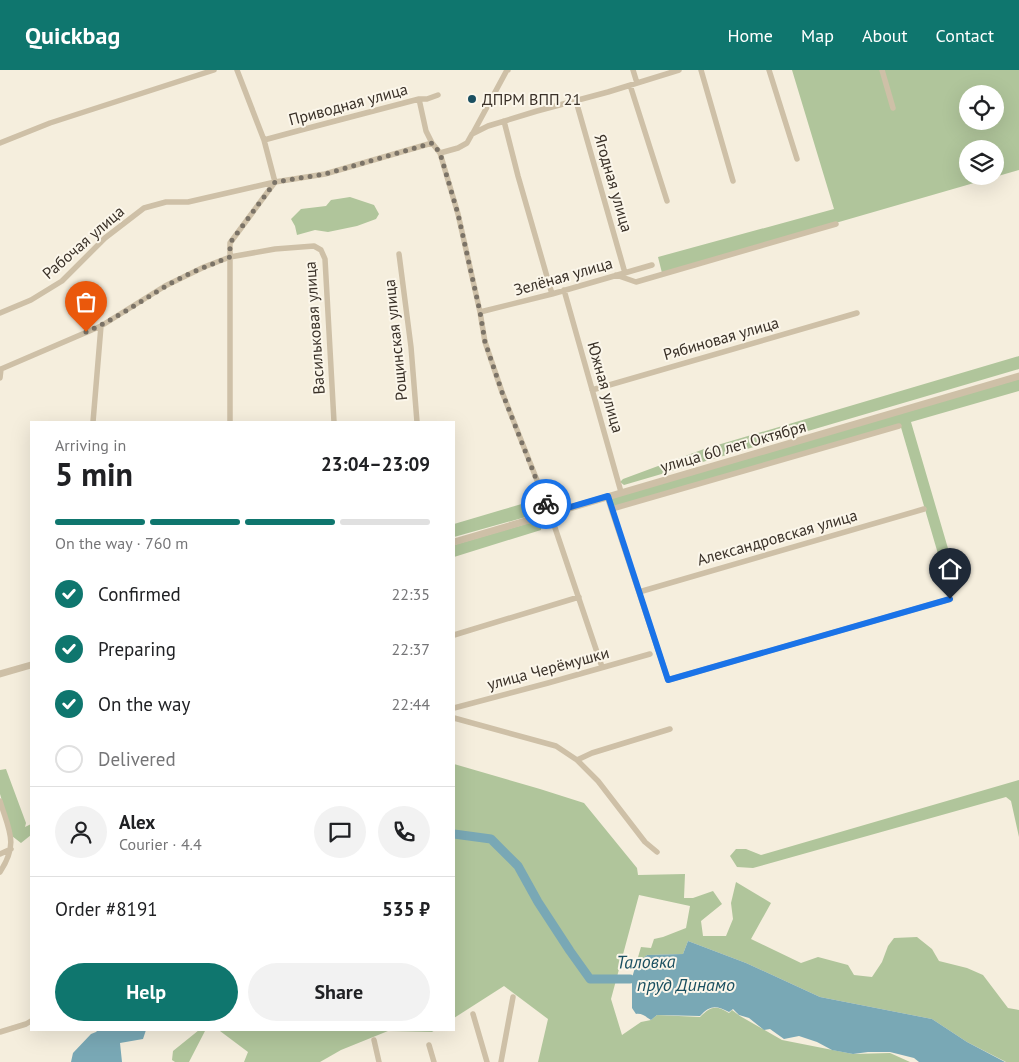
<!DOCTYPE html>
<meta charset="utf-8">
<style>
body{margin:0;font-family:"PT Sans",sans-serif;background:#f2f2f2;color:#202124;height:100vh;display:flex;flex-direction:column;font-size:19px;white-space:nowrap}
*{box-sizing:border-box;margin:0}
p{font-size:16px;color:#757577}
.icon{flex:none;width:28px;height:28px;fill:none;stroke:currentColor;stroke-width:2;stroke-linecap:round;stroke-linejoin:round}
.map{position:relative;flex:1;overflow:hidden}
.details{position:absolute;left:30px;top:351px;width:425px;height:610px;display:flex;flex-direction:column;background:#fff;border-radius:0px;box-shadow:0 5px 20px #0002}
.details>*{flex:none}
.buttons{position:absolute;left:959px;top:15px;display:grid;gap:10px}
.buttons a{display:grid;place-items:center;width:45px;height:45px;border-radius:50%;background:#fff;box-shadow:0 5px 20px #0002;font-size:25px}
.pin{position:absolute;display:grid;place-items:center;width:42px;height:42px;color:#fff;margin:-51px -21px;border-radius:50% 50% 50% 0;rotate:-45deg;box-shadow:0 0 5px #0007}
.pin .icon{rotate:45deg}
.courier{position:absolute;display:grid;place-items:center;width:50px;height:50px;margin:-25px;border:4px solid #1a73e8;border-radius:50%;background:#fff;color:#222;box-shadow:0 1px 6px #0007}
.overview em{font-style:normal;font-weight:700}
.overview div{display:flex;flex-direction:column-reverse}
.overview{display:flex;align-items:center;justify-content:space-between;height:85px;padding:0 25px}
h1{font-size:32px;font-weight:700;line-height:38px}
.bar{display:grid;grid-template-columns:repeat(4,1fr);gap:8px 5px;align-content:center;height:60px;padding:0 25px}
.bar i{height:6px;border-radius:4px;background:#e0e0e0}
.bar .on{background:#0f766e}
.bar p{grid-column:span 4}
.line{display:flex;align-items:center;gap:12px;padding:0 25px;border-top:1px solid #e0e0e0}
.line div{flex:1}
.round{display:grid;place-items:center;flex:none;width:52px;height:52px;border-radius:26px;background:#f2f2f2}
ol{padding:0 25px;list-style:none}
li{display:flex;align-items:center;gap:15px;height:55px}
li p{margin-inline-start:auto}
li .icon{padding:5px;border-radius:50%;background:#0f766e;color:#fff;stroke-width:4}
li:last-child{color:#757577}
li i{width:28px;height:28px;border:2px solid #e0e0e0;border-radius:50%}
.button{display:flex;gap:10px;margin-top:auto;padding:10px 25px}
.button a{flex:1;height:58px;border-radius:30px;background:#0f766e;color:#fff;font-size:20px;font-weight:700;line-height:58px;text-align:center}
.button a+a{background:#f2f2f2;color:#202124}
header{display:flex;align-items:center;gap:30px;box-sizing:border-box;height:70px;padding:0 25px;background:#0f766e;color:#fff}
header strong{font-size:24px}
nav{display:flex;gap:28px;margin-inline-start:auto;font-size:18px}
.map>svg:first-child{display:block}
.green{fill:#b0c59b;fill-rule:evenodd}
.water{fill:#79a8b5}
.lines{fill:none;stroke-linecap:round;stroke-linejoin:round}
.river{stroke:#79a8b5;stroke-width:9}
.minor{stroke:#cec0a7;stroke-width:5.5}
.tertiary{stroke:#cec0a7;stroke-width:7}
.done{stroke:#7b7367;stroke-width:5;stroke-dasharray:0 9}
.route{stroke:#1a73e8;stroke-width:6}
.poi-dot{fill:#1a4f60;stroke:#fbf6ea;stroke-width:2}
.labels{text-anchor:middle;stroke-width:4;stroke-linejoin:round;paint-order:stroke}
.poi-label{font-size:16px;fill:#3a3128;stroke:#fbf6ea;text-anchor:start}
.street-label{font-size:16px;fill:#3a3128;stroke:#fbf6ea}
.water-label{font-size:18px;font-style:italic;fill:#1a4f60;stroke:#fbf6ea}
</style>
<header>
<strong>Quickbag</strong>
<nav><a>Home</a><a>Map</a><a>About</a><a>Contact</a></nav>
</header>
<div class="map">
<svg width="1019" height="992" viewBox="0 0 1019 992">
<rect width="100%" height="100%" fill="#f5eedd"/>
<path class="green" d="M792 0H1019V100L662 203 658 187 834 139ZM968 24H995V51H968ZM968 79H995V106H968Z
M350 127 374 135 379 144 376 149 357 156 328 162 315 160 297 165 295 156 291 149 301 139 326 136 331 130Z
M1019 286V299L624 415 620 412 623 409 704 379Z
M1019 309V321L911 352 959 516 948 518 900 354 612 437 608 432 611 428Z
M535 430 540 438V443L454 467V454Z
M536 451 541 454V460L454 487V475Z
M454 694 540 719 584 733 637 798 638 805 685 804 684 828H693L713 821 722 834 701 851 703 866H726L733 849 731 833 736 812 771 833 751 869 801 893 818 887 848 895 854 905 872 907 882 892 888 876 894 868 917 867 932 879 939 891 967 898 983 905 1008 938 1019 940V992H1006L967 972 932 949 820 927 746 893 688 871 683 884 647 885 636 894 641 877 651 878 654 869 663 867 686 858 690 836 639 825 611 929 622 965 641 952 651 950 657 945 700 947C711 936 716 935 729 943L732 940 740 946 782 970 853 984 890 983 910 992H538L548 949 504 916 454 948Z
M6 699 26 753 25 757 31 754V765L21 773 12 766 0 724V700Z
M1019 710V767L1011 731 1006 727 753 798 737 797 730 786 736 779H746L761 785Z
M199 960H435L432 962 388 961 341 980 320 992H244L248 982 220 961H205L189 992H175L172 990 173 981Z"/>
<path class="water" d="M688 871 746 893 820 927 932 949 967 972 1005 992H919L914 988 890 982H868L853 984 832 980 817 972 799 966 784 969 770 959 764 960 749 948 739 945 733 939 729 942C716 935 710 935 700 946L657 945 651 950C646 947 642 943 636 944L632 938V908L636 894 647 885 683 884Z
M98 960H146L143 969 120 973 122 992H71L73 983 91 964 96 962Z"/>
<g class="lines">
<path class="river" d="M454 764 491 769 518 796 538 832 570 881 590 909H630"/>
<path class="minor" d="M633 0 637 13
M701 0 733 111
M769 0 797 89
M882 0 893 38
M630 15 667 131
M419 29 426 61 432 73 440 83 458 144 480 242 485 272 502 322 550 443 602 597
M576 31 625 203
M504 51 518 106 552 224
M473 63 507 0H508
M264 70 301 60 419 29H427L438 25
M0 73 50 53 214 0
M440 83 458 78 467 73 472 64 488 56 537 41 608 22 679 0
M399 184 411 277 417 352
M616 205 636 212 836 154
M564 220 621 422
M480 242 552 224 652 195
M0 243 31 230 62 211 105 168 144 138 166 132H188L275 112 325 104 432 73
M1 299 101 256 165 216 204 197 230 187 275 179 314 176 321 180 325 189 334 352
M0 308 1 299
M592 320 857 243
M93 352 101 256
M230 352V173L275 112 264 70 237 0
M607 426 668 610 950 529
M612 439 899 356
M639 522 924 439
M454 565 579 527
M454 638 548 613 650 584
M454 648 556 676 577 690 598 711 645 772 657 782
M577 690 592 683 670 659
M0 731C9 761 19 773 0 802
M0 784 11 779
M473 944 487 992
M0 962 26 954 31 951
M374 970 379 992
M429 975 434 992
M501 992 513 927"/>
<path class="tertiary" d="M454 472C642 416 831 362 1019 306
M0 604 31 595"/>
</g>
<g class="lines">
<path class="done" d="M86 262C114 250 138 233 163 218 184 205 207 196 230 187V173L275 112 325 104 432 73 440 83 458 144 480 242 485 272 502 322 546 434"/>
<path class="route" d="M546 434 550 443 608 426 668 610 950 529"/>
</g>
<circle class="poi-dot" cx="472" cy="29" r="5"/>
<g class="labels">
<g class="poi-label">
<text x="482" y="35">ДПРМ ВПП 21</text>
</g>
<g class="street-label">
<text transform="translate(348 34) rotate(-15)" y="6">Приводная улица</text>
<text transform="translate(614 113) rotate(74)" y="6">Ягодная улица</text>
<text transform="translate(83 172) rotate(-41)" y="6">Рабочая улица</text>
<text transform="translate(563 206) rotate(-16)" y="6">Зелёная улица</text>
<text transform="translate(314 258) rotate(-94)" y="6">Васильковая улица</text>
<text transform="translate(721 268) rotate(-16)" y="6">Рябиновая улица</text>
<text transform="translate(395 270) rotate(-96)" y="6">Рощинская улица</text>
<text transform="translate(606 317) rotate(74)" y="6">Южная улица</text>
<text transform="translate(733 376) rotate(-16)" y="6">улица 60 лет Октября</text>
<text transform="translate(777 467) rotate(-16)" y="6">Александровская улица</text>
<text transform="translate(548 598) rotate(-15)" y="6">улица Черёмушки</text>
</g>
<g class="water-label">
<text transform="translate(646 892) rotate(-1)" y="6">Таловка</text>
<text x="686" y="921">пруд Динамо</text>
</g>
</g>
</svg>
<div class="buttons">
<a><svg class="icon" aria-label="locate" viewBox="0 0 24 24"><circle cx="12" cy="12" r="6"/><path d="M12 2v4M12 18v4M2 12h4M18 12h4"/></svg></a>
<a><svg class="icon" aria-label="layers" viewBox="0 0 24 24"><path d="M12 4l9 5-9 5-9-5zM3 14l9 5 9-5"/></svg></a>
</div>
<div class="pin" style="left:86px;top:262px;background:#ea580c"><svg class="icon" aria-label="bag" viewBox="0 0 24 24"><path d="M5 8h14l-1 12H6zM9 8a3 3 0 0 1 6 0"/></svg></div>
<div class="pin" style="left:950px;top:529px;background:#1f2937"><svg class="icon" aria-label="home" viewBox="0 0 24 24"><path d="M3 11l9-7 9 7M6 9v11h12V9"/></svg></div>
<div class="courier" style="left:546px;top:434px"><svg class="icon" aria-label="bike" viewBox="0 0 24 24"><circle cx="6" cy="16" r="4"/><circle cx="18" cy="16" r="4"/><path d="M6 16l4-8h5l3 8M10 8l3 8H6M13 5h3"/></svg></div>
<section class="details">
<div class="overview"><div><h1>5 min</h1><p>Arriving in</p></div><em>23:04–23:09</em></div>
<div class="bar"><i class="on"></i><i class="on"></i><i class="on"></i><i></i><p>On the way · 760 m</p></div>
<ol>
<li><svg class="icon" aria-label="check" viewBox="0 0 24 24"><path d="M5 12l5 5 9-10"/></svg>Confirmed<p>22:35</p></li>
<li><svg class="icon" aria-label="check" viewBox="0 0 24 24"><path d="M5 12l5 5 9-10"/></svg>Preparing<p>22:37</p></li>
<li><svg class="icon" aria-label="check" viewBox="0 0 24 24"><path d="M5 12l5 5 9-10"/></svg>On the way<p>22:44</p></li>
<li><i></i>Delivered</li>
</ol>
<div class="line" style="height:90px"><a class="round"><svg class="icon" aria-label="person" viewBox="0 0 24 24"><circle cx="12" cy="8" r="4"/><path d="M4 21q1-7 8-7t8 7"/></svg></a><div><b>Alex</b><p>Courier · 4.4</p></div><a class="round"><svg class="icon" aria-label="chat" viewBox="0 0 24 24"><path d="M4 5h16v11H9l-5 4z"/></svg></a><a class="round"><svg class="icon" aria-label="phone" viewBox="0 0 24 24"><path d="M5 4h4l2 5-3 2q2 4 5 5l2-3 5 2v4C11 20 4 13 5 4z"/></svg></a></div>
<div class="line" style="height:65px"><div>Order #8191</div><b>535 ₽</b></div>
<div class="button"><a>Help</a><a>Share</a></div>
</section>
</div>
